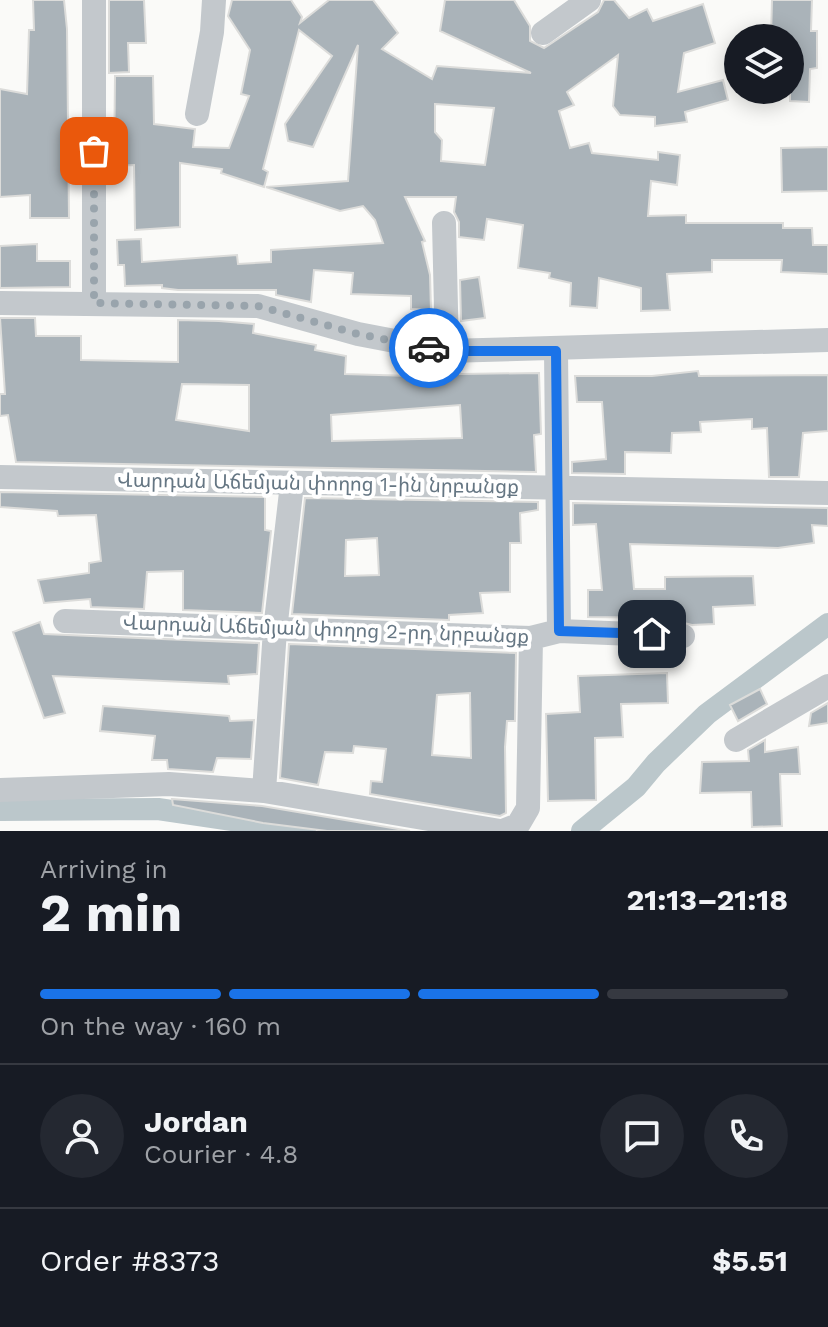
<!DOCTYPE html>
<meta charset="utf-8">
<style>
body{margin:0;font-family:"Work Sans","Noto Sans Armenian",sans-serif;background:#242831;color:#f1f3f6;height:100vh;display:flex;flex-direction:column;font-size:30px;white-space:nowrap}
*{box-sizing:border-box;margin:0}
p{font-size:26px;color:#9ea1a6}
.icon{flex:none;width:44px;height:44px;fill:none;stroke:currentColor;stroke-width:2;stroke-linecap:round;stroke-linejoin:round}
.map{position:relative;height:831px;overflow:hidden}
.details{display:flex;flex-direction:column;background:#171b24;flex:1}
.details>*{flex:none}
.buttons{position:absolute;left:724px;top:24px;display:grid;gap:16px}
.buttons a{display:grid;place-items:center;width:80px;height:80px;border-radius:50%;background:#171b24;box-shadow:0 4px 20px #0003;font-size:40px}
.pin{position:absolute;display:grid;place-items:center;width:68px;height:68px;color:#fff;margin:-34px;border-radius:16px;box-shadow:0 4px 12px #0006}
.courier{position:absolute;display:grid;place-items:center;width:80px;height:80px;margin:-40px;border:6px solid #1a73e8;border-radius:50%;background:#fff;color:#222;box-shadow:0 2px 10px #0007}
.headline em{font-style:normal;font-weight:700}
.headline div{display:flex;flex-direction:column-reverse}
.headline{display:flex;align-items:center;justify-content:space-between;height:136px;padding:0 40px}
h1{font-size:52px;font-weight:700;line-height:60px}
.bar{display:grid;grid-template-columns:repeat(4,1fr);gap:12px 8px;align-content:center;height:96px;padding:0 40px}
.bar i{height:10px;border-radius:6px;background:#363941}
.bar .selected{background:#1a73e8}
.bar p{grid-column:span 4}
.line{display:flex;align-items:center;gap:20px;padding:0 40px;border-top:2px solid #363941}
.line div{flex:1}
.round{display:grid;place-items:center;flex:none;width:84px;height:84px;border-radius:42px;background:#242831}
.map>svg:first-child{display:block}
.lines{fill:none;stroke-linecap:round;stroke-linejoin:round}
.canal{stroke:#bbc7cb;stroke-width:22}
.building{fill:#aab3b9;stroke:#dcdcda;stroke-width:2;fill-rule:evenodd}
.minor{stroke:#c3c8cc;stroke-width:24}
.done{stroke:#99a4ac;stroke-width:8;stroke-dasharray:0 14.4}
.route{stroke:#1a73e8;stroke-width:10}
.labels{text-anchor:middle;stroke-width:8;stroke-linejoin:round;paint-order:stroke}
.street-label{font-size:20px;fill:#657683;stroke:#fff}
</style>
<div class="map">
<svg width="828" height="831" viewBox="0 0 828 831">
<rect width="100%" height="100%" fill="#fafaf8"/>
<g class="lines">
<path class="canal" d="M0 810 158 809 305 831
M582 831 636 787 656 763 707 714 828 624"/>
</g>
<path class="building" d="M33 0H64L67 29 69 218H30V195L0 197V89L27 94 29 30H34Z
M109 0H144L146 43H128L129 72 109 73Z
M232 0H291L302 17 300 23 329 0H373L398 33 382 49 432 79 437 66 531 73 440 31 445 0H514L530 26V41L544 48 598 12 604 0H614L629 18 647 9 653 21 703 4 715 43 684 53 678 92 723 80 728 100 685 112 687 122 655 126V117L620 115 613 106 618 55 567 92 574 105 559 111 570 148 589 143 592 153 658 160V152L680 155 677 185 651 181 648 216 686 215V223H783V228H812L813 245H828V274L781 272 782 260H712V272L667 274 670 310 641 311V288L599 278 597 308 570 306 571 283 549 278 550 273 518 268 523 225 487 219 484 240 459 237V222L454 212 456 197H405L425 241 422 242 430 275 431 310 411 309V296L351 294 353 273 314 270 311 302 276 295V290H178L162 288V285L125 286 124 265H118L117 240 141 239 142 262 237 255 238 264 271 262V250L383 243 375 220 363 206 340 211 266 187 348 181 358 45 313 147 288 141 285 124 332 56 299 30 263 169 268 172 264 187 221 173 222 169 180 163V227L135 230 134 165 114 166 115 76H153L154 124 195 129 193 147 229 148 249 96 241 94 250 50 228 16ZM435 104 494 108 485 165 441 161 442 140 435 132Z
M772 0H812L811 31H817V68L810 69 809 102 790 101V38H771Z
M828 147V191L782 192 781 148Z
M37 244V261H70V287L0 288V246Z
M479 277 485 318 461 321 460 280Z
M0 318H35L36 336H81V360L178 362V320L219 321 254 324 253 333 316 345 315 350 346 356 345 374 412 376V368L443 365 460 366V374L539 373 541 434 534 435 536 472 16 462 8 415 0 416V394H5ZM182 384 249 385V431L176 420ZM460 405 462 438 332 441 331 415Z
M698 371 699 376 828 375V431L803 433 799 477H769L767 428 752 429V419L700 422 701 432 672 433 671 453 625 452V474L572 473V462L606 459 602 402H577L575 376H652Z
M0 492 265 497V530L271 531 262 613 183 610V571L147 572 144 609 91 607 90 599 44 603 38 580 89 573V563L101 561 96 515 58 516 57 511 0 507Z
M305 498 538 502V510L520 513 521 543H510V592L480 593 483 613 449 615V620L292 614ZM377 538 379 575 345 576 346 540Z
M573 503 828 508V526L812 525 814 543 778 548 630 544 634 589H665V577L753 576 755 605 713 607 714 624 692 625 665 618 588 617V590H602L596 524 573 525Z
M40 622 44 634 259 643 257 674 228 676 229 684 53 676 65 713 44 718 13 632Z
M289 644 516 653 515 721H507L505 747 506 813 500 816 370 794 371 781 382 782 386 749 354 746 353 753 325 752 318 785 280 778ZM470 693 471 758 432 755 437 695Z
M667 673 668 703 621 704 623 737 595 738 596 800 548 801 546 714 580 712 578 676Z
M760 689 767 704 738 721 730 705Z
M828 703V723L809 726 811 713Z
M103 706 229 716 230 721 254 720 251 759 217 758 213 772 168 769 167 760H152L155 736 100 731Z
M765 740V752L798 747 800 774H780L782 826 752 827 751 792 700 793 702 762 749 761 748 750Z
M172 799 262 806 410 831H327L263 823 173 805Z"/>
<g class="lines">
<path class="minor" d="M94 0V303
M543 33 589 0
M197 114 212 32 214 0
M444 223 447 351
M0 303 258 306 358 334 447 351 828 340
M556 351 559 631
M0 477 828 493
M65 621 531 638 559 631 683 636
M736 740 828 686
M0 790 169 784 264 791 500 831
M264 791 275 630 292 484
M503 831 518 825 528 808 531 638"/>
</g>
<g class="lines">
<path class="done" d="M94 151V303L258 306 358 334 429 348"/>
<path class="route" d="M429 348 447 351H556L559 631 652 634"/>
</g>
<g class="labels">
<g class="street-label">
<text transform="translate(318 483) rotate(1)" y="7">Վարդան Աճեմյան փողոց 1-ին նրբանցք</text>
<text transform="translate(326 629) rotate(2)" y="7">Վարդան Աճեմյան փողոց 2-րդ նրբանցք</text>
</g>
</g>
</svg>
<div class="buttons">
<a><svg class="icon" aria-label="layers" viewBox="0 0 24 24"><path d="M12 4l9 5-9 5-9-5zM3 14l9 5 9-5"/></svg></a>
</div>
<div class="pin" style="left:94px;top:151px;background:#ea580c"><svg class="icon" aria-label="bag" viewBox="0 0 24 24"><path d="M5 8h14l-1 12H6zM9 8a3 3 0 0 1 6 0"/></svg></div>
<div class="pin" style="left:652px;top:634px;background:#1f2937"><svg class="icon" aria-label="home" viewBox="0 0 24 24"><path d="M3 11l9-7 9 7M6 9v11h12V9"/></svg></div>
<div class="courier" style="left:429px;top:348px"><svg class="icon" aria-label="car" viewBox="0 0 24 24"><path d="M5 17H2v-5l4-1 3-4h7l3 4 3 1v5h-3M9 17h6M6 11h13"/><circle cx="7" cy="17" r="2"/><circle cx="17" cy="17" r="2"/></svg></div>
</div>
<section class="details">
<div class="headline"><div><h1>2 min</h1><p>Arriving in</p></div><em>21:13–21:18</em></div>
<div class="bar"><i class="selected"></i><i class="selected"></i><i class="selected"></i><i></i><p>On the way · 160 m</p></div>
<div class="line" style="height:144px"><a class="round"><svg class="icon" aria-label="person" viewBox="0 0 24 24"><circle cx="12" cy="8" r="4"/><path d="M4 21q1-7 8-7t8 7"/></svg></a><div><b>Jordan</b><p>Courier · 4.8</p></div><a class="round"><svg class="icon" aria-label="chat" viewBox="0 0 24 24"><path d="M4 5h16v11H9l-5 4z"/></svg></a><a class="round"><svg class="icon" aria-label="phone" viewBox="0 0 24 24"><path d="M5 4h4l2 5-3 2q2 4 5 5l2-3 5 2v4C11 20 4 13 5 4z"/></svg></a></div>
<div class="line" style="height:104px"><div>Order #8373</div><b>$5.51</b></div>
</section>
